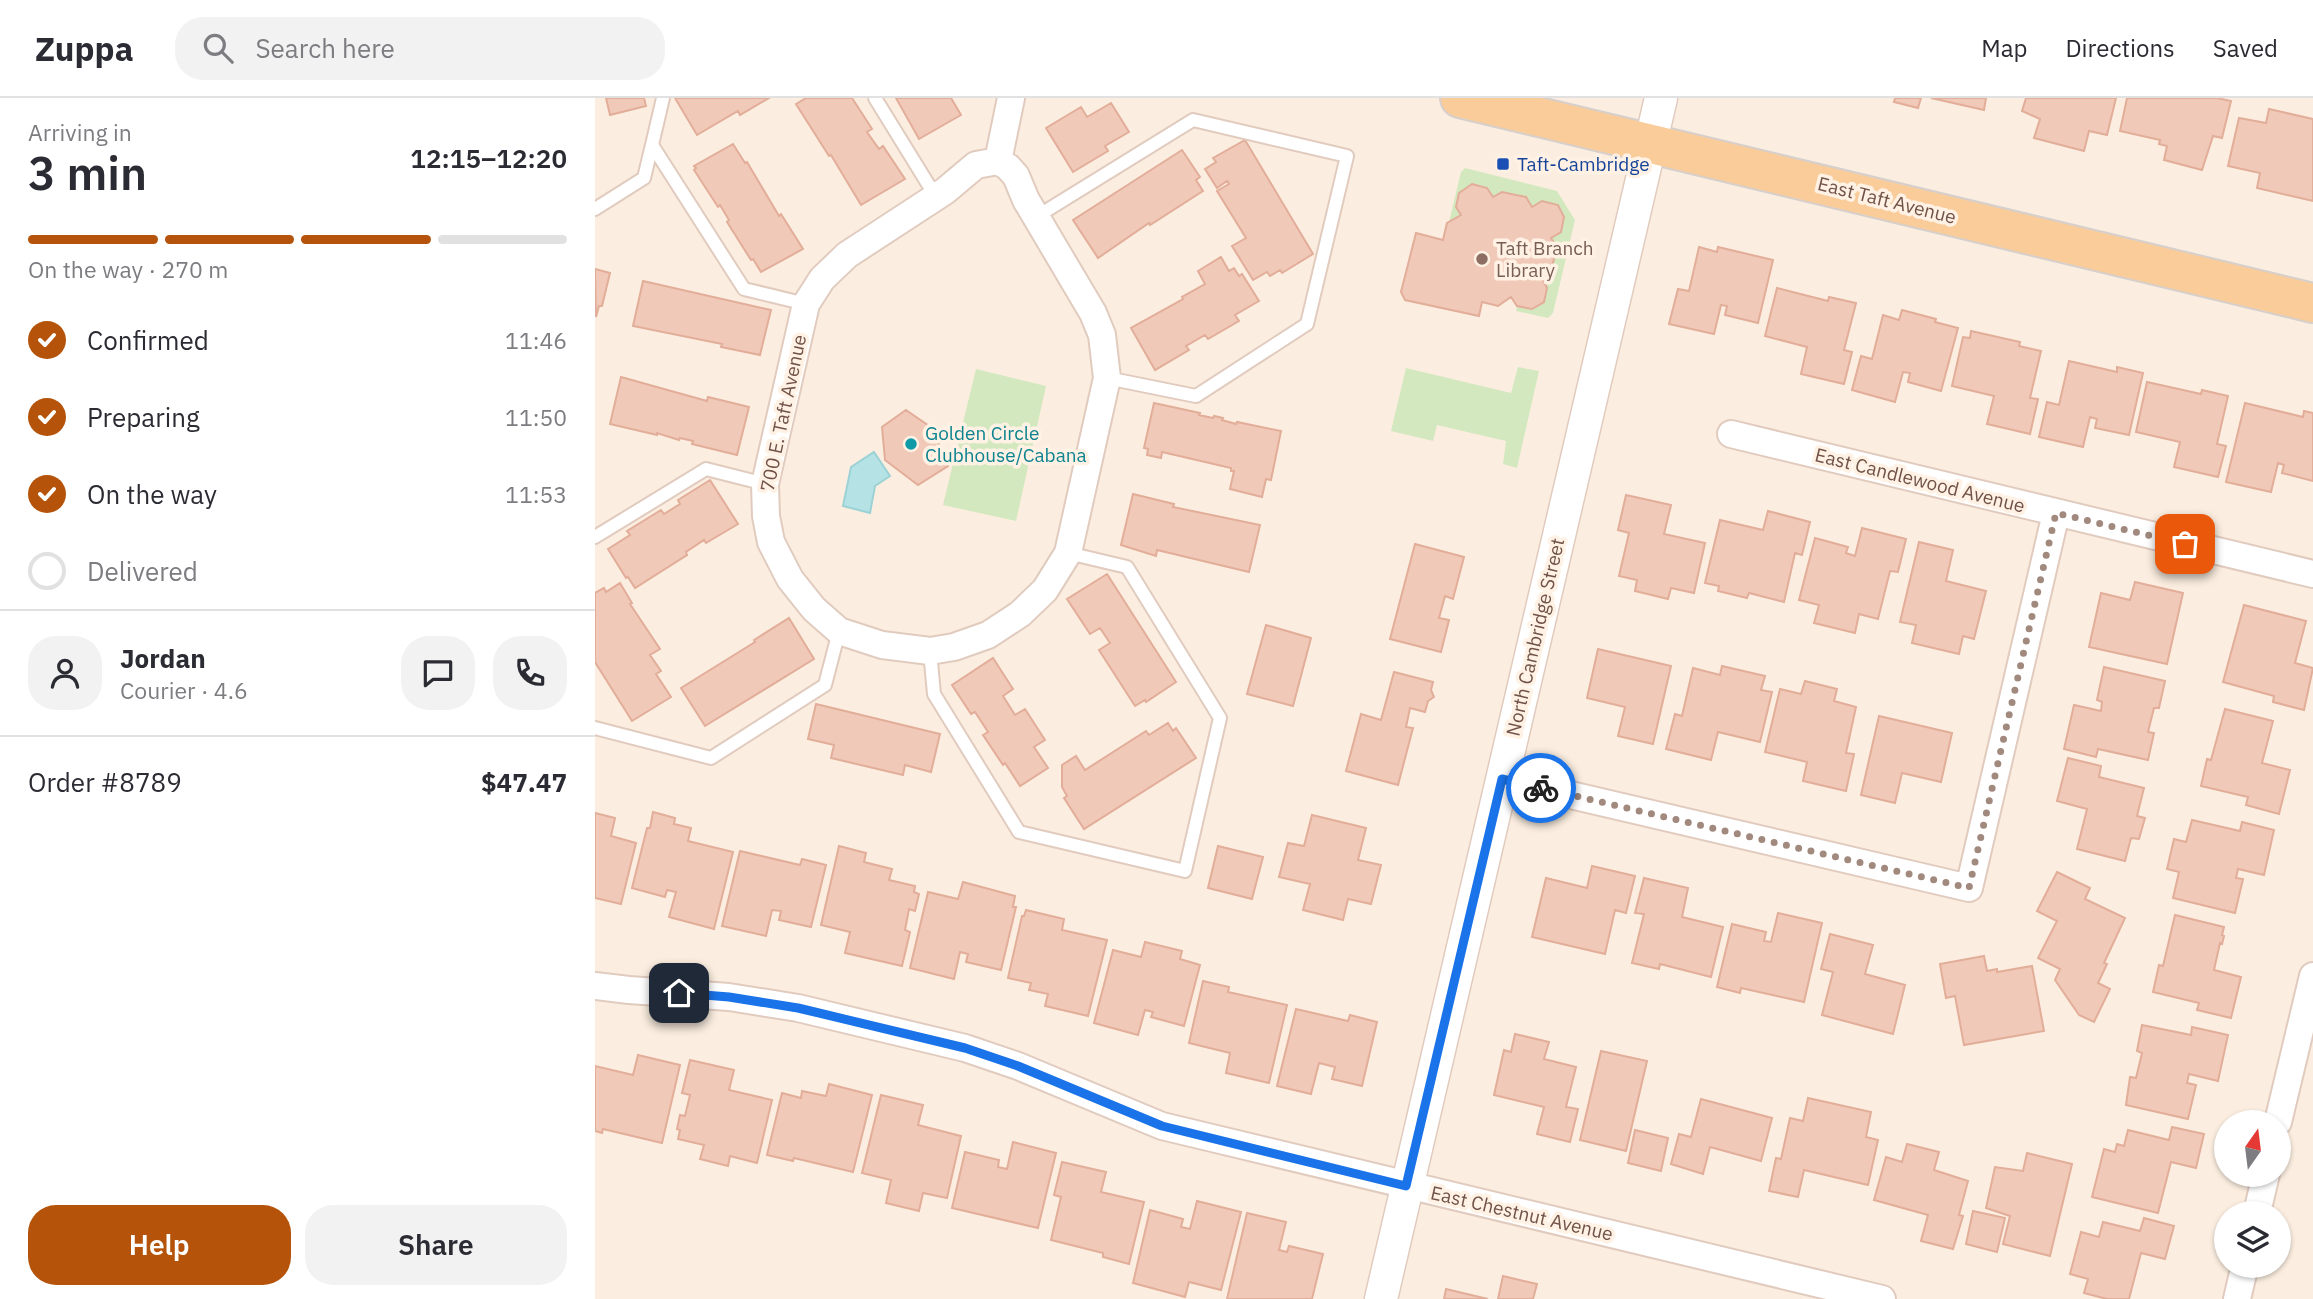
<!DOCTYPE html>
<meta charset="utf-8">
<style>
body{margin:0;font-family:"IBM Plex Sans",sans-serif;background:#f2f2f3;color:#2b2b33;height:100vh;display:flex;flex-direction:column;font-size:26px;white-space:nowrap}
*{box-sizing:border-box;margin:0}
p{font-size:23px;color:#7c7c81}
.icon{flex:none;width:38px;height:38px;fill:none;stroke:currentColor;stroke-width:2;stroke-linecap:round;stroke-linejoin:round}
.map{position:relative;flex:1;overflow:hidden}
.panel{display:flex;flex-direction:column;background:#fff;width:595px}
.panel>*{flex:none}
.needle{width:46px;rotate:14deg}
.controls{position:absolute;left:1619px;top:1012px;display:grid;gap:14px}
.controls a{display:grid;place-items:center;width:77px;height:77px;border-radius:50%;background:#fff;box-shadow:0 2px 5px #0004;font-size:35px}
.pin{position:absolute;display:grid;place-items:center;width:60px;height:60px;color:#fff;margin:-30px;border-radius:14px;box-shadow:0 4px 10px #0006}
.courier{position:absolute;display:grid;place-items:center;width:70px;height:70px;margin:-35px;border:5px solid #1a73e8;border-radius:50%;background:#fff;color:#222;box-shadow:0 2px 9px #0007}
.overview em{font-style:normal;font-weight:600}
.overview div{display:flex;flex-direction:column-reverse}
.overview{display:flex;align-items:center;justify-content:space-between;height:119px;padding:0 28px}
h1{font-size:46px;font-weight:600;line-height:52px}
.bar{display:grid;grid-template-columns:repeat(4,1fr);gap:10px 7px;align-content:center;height:84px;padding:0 28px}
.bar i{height:9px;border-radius:5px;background:#e1e1e2}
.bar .on{background:#b45309}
.bar p{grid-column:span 4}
.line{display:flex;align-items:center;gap:18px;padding:0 28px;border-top:2px solid #e1e1e2}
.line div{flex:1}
.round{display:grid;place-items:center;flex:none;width:74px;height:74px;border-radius:28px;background:#f2f2f3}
ol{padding:0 28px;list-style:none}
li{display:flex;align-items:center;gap:21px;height:77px}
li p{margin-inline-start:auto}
li .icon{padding:7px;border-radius:50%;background:#b45309;color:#fff;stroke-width:4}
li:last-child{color:#7c7c81}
li i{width:38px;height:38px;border:4px solid #e1e1e2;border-radius:50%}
.cta{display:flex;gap:14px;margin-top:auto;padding:14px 28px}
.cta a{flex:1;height:80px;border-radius:28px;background:#b45309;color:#fff;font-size:28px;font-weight:600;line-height:80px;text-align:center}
.cta a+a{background:#f2f2f3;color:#2b2b33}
header{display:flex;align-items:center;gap:42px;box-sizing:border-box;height:98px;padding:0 35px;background:#fff;border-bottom:2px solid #e1e1e2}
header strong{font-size:33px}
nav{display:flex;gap:38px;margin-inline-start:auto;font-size:24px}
.search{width:490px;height:63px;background:#f2f2f3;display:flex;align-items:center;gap:18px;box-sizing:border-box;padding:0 24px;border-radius:28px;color:#7c7c81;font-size:26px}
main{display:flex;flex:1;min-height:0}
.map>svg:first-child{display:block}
.green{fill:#d4e8bf}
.water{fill:#b5e2e4;stroke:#9cd2d5;stroke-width:2}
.building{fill:#f0c9b8;stroke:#e2ad99;stroke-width:2}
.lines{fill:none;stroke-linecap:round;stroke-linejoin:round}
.service-casing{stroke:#e1cbbf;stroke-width:16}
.minor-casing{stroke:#e1cbbf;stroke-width:30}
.tertiary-casing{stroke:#e1cbbf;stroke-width:35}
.primary-casing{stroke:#d7cfcc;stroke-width:42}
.service{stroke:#fff;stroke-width:12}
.minor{stroke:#fff;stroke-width:26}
.tertiary{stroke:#fff;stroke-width:32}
.primary{stroke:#f9cc99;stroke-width:38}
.done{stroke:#a1897d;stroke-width:7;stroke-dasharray:0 12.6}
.route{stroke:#1a73e8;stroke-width:9}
.transit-dot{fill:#1a4fb4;stroke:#fff2e5;stroke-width:2.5}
.education-dot{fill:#8d6e63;stroke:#fff2e5;stroke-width:2.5}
.culture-dot{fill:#0f9aa8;stroke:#fff2e5;stroke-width:2.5}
.labels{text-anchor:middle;stroke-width:7;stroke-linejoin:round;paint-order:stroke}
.transit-label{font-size:19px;fill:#164399;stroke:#fff2e5;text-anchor:start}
.street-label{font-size:19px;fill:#715248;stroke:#fff2e5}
.education-label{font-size:19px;fill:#785e54;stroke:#fff2e5;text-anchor:start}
.culture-label{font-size:19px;fill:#0d838f;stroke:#fff2e5;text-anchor:start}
</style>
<header>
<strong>Zuppa</strong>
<div class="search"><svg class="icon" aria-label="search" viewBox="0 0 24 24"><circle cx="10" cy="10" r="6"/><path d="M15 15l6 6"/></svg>Search here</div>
<nav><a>Map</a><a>Directions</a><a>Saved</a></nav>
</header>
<main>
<section class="panel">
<div class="overview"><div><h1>3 min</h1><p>Arriving in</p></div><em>12:15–12:20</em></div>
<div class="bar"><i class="on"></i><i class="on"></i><i class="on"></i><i></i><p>On the way · 270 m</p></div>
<ol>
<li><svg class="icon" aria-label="check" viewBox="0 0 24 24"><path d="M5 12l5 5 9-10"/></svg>Confirmed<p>11:46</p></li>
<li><svg class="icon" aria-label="check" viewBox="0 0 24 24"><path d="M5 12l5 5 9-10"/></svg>Preparing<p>11:50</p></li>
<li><svg class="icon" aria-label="check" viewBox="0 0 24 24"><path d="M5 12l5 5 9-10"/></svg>On the way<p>11:53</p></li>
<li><i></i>Delivered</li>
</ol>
<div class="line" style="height:126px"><a class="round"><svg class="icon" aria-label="person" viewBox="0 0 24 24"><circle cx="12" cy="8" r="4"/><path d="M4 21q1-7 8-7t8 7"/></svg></a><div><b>Jordan</b><p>Courier · 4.6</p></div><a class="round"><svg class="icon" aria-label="chat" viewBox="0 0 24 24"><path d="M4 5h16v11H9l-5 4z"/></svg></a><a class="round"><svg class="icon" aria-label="phone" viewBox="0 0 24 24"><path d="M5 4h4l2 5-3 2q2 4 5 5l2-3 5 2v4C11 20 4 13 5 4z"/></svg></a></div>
<div class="line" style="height:91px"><div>Order #8789</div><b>$47.47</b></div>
<div class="cta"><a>Help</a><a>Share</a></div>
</section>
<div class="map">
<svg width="1718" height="1201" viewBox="0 0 1718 1201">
<rect width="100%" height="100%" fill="#fbeee0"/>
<path class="green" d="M870 70 962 93 980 122 958 215 953 220 921 213 922 208 937 211 949 204 952 190 946 178 956 173 962 149 956 140 966 134 969 119 963 107 947 103 937 109 931 99 907 94 898 99 892 90 877 86 864 95 861 108 866 117 854 124 866 74Z
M923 269 944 273 922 370 908 366 911 343 842 327 838 343 796 333 811 270 916 295Z
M381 271 451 288 421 423 348 407Z"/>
<path class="water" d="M279 354 295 378 280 388 275 415 248 408 256 369Z"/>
<path class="building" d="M11 0H49L51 8 15 17Z
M80 0H174L145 17 143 13 102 37Z
M211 0H257L277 31 272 34 284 51 288 48 310 81 266 107 236 57 234 58 201 6Z
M301 0H356L366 17 324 41Z
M1300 0H1326L1323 10 1299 4Z
M1336 0H1391L1389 12Z
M1431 0H1521L1512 37 1494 33 1489 53 1439 40 1445 21 1427 13Z
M1532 0H1622L1636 3 1627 40 1618 38 1607 72 1569 62 1572 48 1564 46 1565 42 1525 33Z
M516 5 534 34 510 48 513 53 478 74 451 30 486 9 492 19Z
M1674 11 1718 21V103L1662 90 1665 75 1633 68 1644 20 1671 25Z
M650 42 718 156 687 175 685 172 675 178 672 174 658 182 637 148 651 140 622 93 634 86 632 83 622 90 610 71 621 64 618 60Z
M138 46 150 65 152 64 184 118 186 116 208 151 166 174 158 161 156 162 132 124 134 122 125 107 123 109 99 72 101 70 99 68Z
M587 52 605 79 601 82 608 93 555 127 554 125 503 160 478 122Z
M877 86 892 90 898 99 907 94 931 99 937 109 947 103 963 107 969 119 966 134 956 140 962 149 956 173 946 178 952 190 949 204 937 211 922 208 916 199 903 208 887 204 884 218 810 202 806 194 821 135 848 142 852 125 866 117 861 109 864 95Z
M1104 149 1122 154 1123 149 1178 162 1163 225 1130 217 1132 208 1126 207 1119 236 1074 226 1083 191 1094 193Z
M626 159 634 173 639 170 644 178 647 176 664 203 640 217 644 223 613 241 610 237 591 248 594 252 560 272 536 230 588 201 587 199 610 186 603 173Z
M0 171 15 175 7 208H4L1 219Z
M48 183 176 212 165 257 126 249 127 246 38 228Z
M1182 190 1233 203 1234 199 1261 205 1249 252 1257 254 1249 286 1206 276 1212 249 1170 238Z
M1307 212 1341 221 1340 224 1363 230 1346 293 1313 284 1315 275 1308 274 1300 304 1257 292 1266 258 1277 261 1288 217 1304 222Z
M1376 233 1425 244 1424 248 1446 253 1435 300 1443 301 1435 336 1392 326 1399 298 1357 288 1368 239 1375 240Z
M1474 263 1522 274V269L1548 275 1534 337 1500 330 1502 321 1495 319 1488 349 1444 339 1452 304 1464 307Z
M26 279 112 303 113 299 154 309 142 357 97 346 98 343 85 340 84 342 62 335V337L15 326Z
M1552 284 1606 296 1607 292 1633 298 1622 346 1631 348 1623 379 1579 369 1585 344 1541 334Z
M559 305 605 315 604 317 618 320 619 318 628 320 627 322 641 326 642 324 686 333 676 382 671 381 667 399 635 391 639 373H636V370L567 354 566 360 552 357 553 351 549 350Z
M1650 305 1708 319 1709 313 1718 315V383L1687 375 1689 367 1683 365 1676 394 1631 384Z
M311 312 337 330 353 368 323 387 290 362 287 329Z
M115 382 143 426 111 445 109 442 91 454 92 457 40 490 33 479 31 480 13 451 35 437 32 433 66 412 69 416 85 406 83 402Z
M538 396 579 406 578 409 665 427 654 474 562 452 561 458 526 447Z
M1031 397 1076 407 1069 436 1110 445 1099 495 1076 490 1073 501 1040 493 1042 482 1024 478 1034 435 1023 432Z
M1173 413 1215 424 1207 457 1200 455 1189 504 1154 495 1152 500 1123 493 1124 488 1110 485 1125 422 1168 432Z
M1267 430 1311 441 1303 474 1295 473 1283 521 1264 516 1260 535 1219 525 1224 507 1204 502 1220 440 1253 449 1251 455 1260 458Z
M1324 444 1358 452 1351 483 1391 493 1379 541 1368 538 1364 556 1317 545 1321 527 1305 524Z
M820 446 869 459 858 501 850 498 844 520 854 522 846 554 795 541Z
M512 476 581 584 551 604 550 602 540 608 504 552 515 545 505 530 495 536 472 501Z
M1540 484 1588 495 1572 566 1494 549 1506 495 1535 502Z
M25 485 37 505 35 506 65 551 55 557 66 573 61 576 76 599 37 623 0 564V495L9 490 11 494Z
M1649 507 1711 523 1700 565 1718 570 1709 612 1678 604 1679 598 1628 584Z
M194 520 219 561 110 628 86 590 160 544 159 542Z
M671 527 716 540 698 608 652 596Z
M1003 551 1076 568 1058 646 1023 638 1030 609 992 600Z
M398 560 418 591 408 598 420 617 430 611 450 642 439 649 453 670 425 688 410 665 408 667 388 637 393 634 380 614 376 616 357 587Z
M1127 568 1170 578 1166 592 1177 594 1165 644 1123 634 1116 662 1071 651 1080 616 1087 618 1098 570 1125 577Z
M1509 569 1570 583 1564 610H1559L1553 634 1559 635 1553 662 1503 651 1501 659 1469 651 1479 607 1506 613 1507 604 1502 602Z
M799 574 838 584 836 592 839 599 833 603 830 614 815 610 811 629 818 630 803 687 751 673 766 616 786 622Z
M1210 583 1242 591 1239 603 1261 609 1251 655 1259 656 1251 693 1208 683 1212 664 1170 654 1185 591 1206 596Z
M221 606 345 636 336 674 310 667 308 677 236 660 239 647 213 641Z
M1630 611 1678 623 1667 665 1695 672 1684 716 1651 707 1653 699 1606 688 1612 661 1616 662Z
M1284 618 1357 635 1346 684 1307 675 1300 705 1266 697Z
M573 625 578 633 581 630 601 660 489 731 469 700 472 698 467 689V667L481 658 490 672 551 633 554 637Z
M1473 660 1506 668 1504 679 1549 690 1542 718 1550 720 1544 741 1536 740 1530 763 1482 751 1492 711 1462 703Z
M58 714 80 720 79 726 96 730 93 743 138 754 119 831 74 819 81 794 72 792 70 799 37 790 52 730H55Z
M0 715 20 720 16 738 41 745 26 806 0 800Z
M717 717 771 730 763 762 786 767 776 806 753 801 748 822 708 812 715 786 684 779 693 745 709 748Z
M1597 722 1645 733 1647 724 1679 732 1669 777 1643 771 1641 780 1648 781 1640 815 1578 800 1584 774 1572 771 1579 741 1591 744Z
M244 748 271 755 269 764 297 771 294 782 320 788 319 794 324 796 320 813 314 811 310 832 315 834 307 868 250 855 255 834 226 827Z
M623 748 668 759 657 801 613 790Z
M145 753 205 767 207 761 231 767 216 829 184 822 186 813 177 812 171 838 127 828Z
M997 768 1040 778 1031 815 1020 812 1010 856 937 839 951 780 992 790Z
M1462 774 1495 790 1490 801 1530 820 1509 865 1512 866 1503 885 1515 891 1499 924 1484 917 1460 882 1465 871 1443 860 1462 823 1442 813Z
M1049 780 1093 790 1087 819 1128 829 1116 879 1065 866 1064 871 1037 865 1049 816 1040 815Z
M368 784 420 798 418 809H421L406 872 371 864 373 856 365 854 359 881 315 870 333 794 363 801Z
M431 812 469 821 467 832 512 842 493 918 450 908 453 896 434 892 436 885 413 880 427 818H429Z
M1183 815 1227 825 1209 904 1146 890 1145 895 1122 889 1137 826 1171 834 1169 843 1176 844Z
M1580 817 1629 829 1627 837 1629 838 1627 846 1625 845 1619 872 1646 879 1636 920 1602 912 1604 905 1558 894 1564 867 1568 868Z
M1235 836 1278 847 1270 876 1310 887 1298 936 1227 917 1238 874 1226 871Z
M550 844 587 853 585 861 605 867 589 928 556 919 558 914 550 912 543 937 499 925 518 852 546 859Z
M1389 858 1392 873 1402 871V874L1437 868 1449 933 1369 947 1360 898 1351 900 1345 866Z
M608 883 634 889 633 894 692 907 674 985 631 975 635 955 594 945Z
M701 911 753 923 755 917 782 924 767 988 737 981 740 969 724 965 716 996 682 988Z
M1547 927 1596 937 1597 929 1633 937 1623 983 1594 976 1592 985 1601 987 1593 1021 1531 1007 1535 979 1541 980 1547 955 1542 953Z
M920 936 954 944 949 961 981 969 971 1009 983 1011 975 1044 942 1036 949 1009 899 997 909 952 916 954Z
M1006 953 1052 963 1031 1053 985 1042Z
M43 957 85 967 67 1045 8 1031 7 1035 0 1033V968L38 977Z
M95 962 139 972 134 992 177 1002 162 1065 135 1058 133 1068 105 1061 109 1047 83 1041 85 1032 82 1031 85 1017 90 1018 95 997 87 995Z
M234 986 277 997 258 1074 199 1060 198 1063 172 1057 187 995 206 1000 207 993 231 998Z
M286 997 328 1007 323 1027 366 1038 352 1100 328 1095 324 1113 291 1105 296 1082 267 1075Z
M1213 1000 1276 1014 1271 1039 1283 1042 1273 1087 1209 1072 1203 1099 1174 1093 1181 1060 1186 1061 1195 1020 1208 1023Z
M1106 1001 1177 1020 1166 1063 1115 1049 1108 1076 1076 1066 1084 1036 1096 1039Z
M1577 1029 1609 1036 1601 1070 1576 1064 1563 1115 1497 1099 1509 1051 1520 1054 1522 1046 1529 1048 1533 1032 1574 1042Z
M1040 1032 1073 1040 1066 1073 1033 1065Z
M418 1044 461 1055 443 1130 357 1110 370 1054 404 1062 403 1069 412 1071Z
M1312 1046 1344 1054 1339 1072 1373 1083 1364 1117 1368 1118 1358 1151 1326 1143 1333 1117 1279 1102 1291 1059 1307 1064Z
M1432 1055 1477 1066 1455 1158 1408 1146 1415 1118 1391 1110 1400 1069 1428 1073Z
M467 1064 511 1074 506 1094 549 1104 534 1166 508 1159V1155L456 1142 466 1099 459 1097Z
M602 1103 646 1114 626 1192 594 1184 590 1199 538 1185 555 1112 588 1121 586 1129 595 1131Z
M1378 1113 1410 1120 1402 1154 1371 1146Z
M652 1115 691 1124 684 1152 692 1154 694 1148 728 1156 717 1201H632Z
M1549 1120 1579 1128 1570 1161 1546 1155 1534 1201H1512L1489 1195 1493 1181 1475 1176 1486 1134 1504 1139 1508 1124 1545 1133Z
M908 1178 942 1186 938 1201H903Z
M851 1191 893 1201H849Z"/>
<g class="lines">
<defs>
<path id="service" d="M68 0 57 47 149 191 211 206
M280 0 341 99
M0 111 49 80 57 47
M441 119 598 22 752 58 712 226 601 298 512 280
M0 439 111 371 170 386
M335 553 339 596 424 734 590 773 625 620 532 469 473 455
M0 630 116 660 230 587 244 533"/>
<path id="minor" d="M403 63 413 69 421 78 431 102 498 215 507 237 512 280 473 455 450 492 425 516 393 537 359 549 335 553 287 547 244 533 219 511 195 481 176 444 171 418 170 386 211 206 227 181 252 157 350 93 381 67Z
M403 63 416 0
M1136 336 1718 476
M907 681 1374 790 1461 415
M0 888 34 892 134 899 203 910 370 950 423 968 567 1028 1287 1201
M1683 1024 1718 878
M1662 1115 1671 1076
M1642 1201 1650 1167"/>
<path id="tertiary" d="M786 1201 1066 0"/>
<path id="primary" d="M865 0 1718 205"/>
</defs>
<use href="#service" class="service-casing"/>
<use href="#minor" class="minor-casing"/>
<use href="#tertiary" class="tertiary-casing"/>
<use href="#primary" class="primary-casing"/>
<use href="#service" class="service"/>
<use href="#minor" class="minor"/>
<use href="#tertiary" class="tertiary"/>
<use href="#primary" class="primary"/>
</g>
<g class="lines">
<path class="done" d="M946 690 1374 790 1461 415 1590 446"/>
<path class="route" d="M84 895 134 899 203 910 370 950 423 968 567 1028 811 1088 907 681 946 690"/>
</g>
<rect class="transit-dot" x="901" y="59" width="14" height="14" rx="3.5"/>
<circle class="education-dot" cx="887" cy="161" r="7"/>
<circle class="culture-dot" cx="316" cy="346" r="7"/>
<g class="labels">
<g class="transit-label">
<text x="922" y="73">Taft-Cambridge</text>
</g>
<g class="street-label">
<text transform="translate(1292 102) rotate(14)" y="7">East Taft Avenue</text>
<text transform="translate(188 315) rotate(-78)" y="7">700 E. Taft Avenue</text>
<text transform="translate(1325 382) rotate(14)" y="7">East Candlewood Avenue</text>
<text transform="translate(940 539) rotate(-77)" y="7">North Cambridge Street</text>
<text transform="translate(927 1115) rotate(13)" y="7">East Chestnut Avenue</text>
</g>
<g class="education-label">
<text x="901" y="157">Taft Branch<tspan x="901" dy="22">Library</tspan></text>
</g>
<g class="culture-label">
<text x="330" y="342">Golden Circle<tspan x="330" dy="22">Clubhouse/Cabana</tspan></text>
</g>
</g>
</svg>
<div class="controls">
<a><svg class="needle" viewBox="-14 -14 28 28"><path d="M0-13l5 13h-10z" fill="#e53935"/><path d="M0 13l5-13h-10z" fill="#7c7c81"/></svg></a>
<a><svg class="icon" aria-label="layers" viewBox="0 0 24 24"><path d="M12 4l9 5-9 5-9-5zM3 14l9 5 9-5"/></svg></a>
</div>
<div class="pin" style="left:1590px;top:446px;background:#ea580c"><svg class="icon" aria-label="bag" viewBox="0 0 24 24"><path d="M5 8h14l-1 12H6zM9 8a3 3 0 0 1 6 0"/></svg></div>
<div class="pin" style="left:84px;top:895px;background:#1f2937"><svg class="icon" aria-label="home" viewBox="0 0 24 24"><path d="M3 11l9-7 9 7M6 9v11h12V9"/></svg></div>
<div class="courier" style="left:946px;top:690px"><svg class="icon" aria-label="bike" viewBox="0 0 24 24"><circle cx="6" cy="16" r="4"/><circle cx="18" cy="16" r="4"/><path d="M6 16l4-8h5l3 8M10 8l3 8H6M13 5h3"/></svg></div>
</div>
</main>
